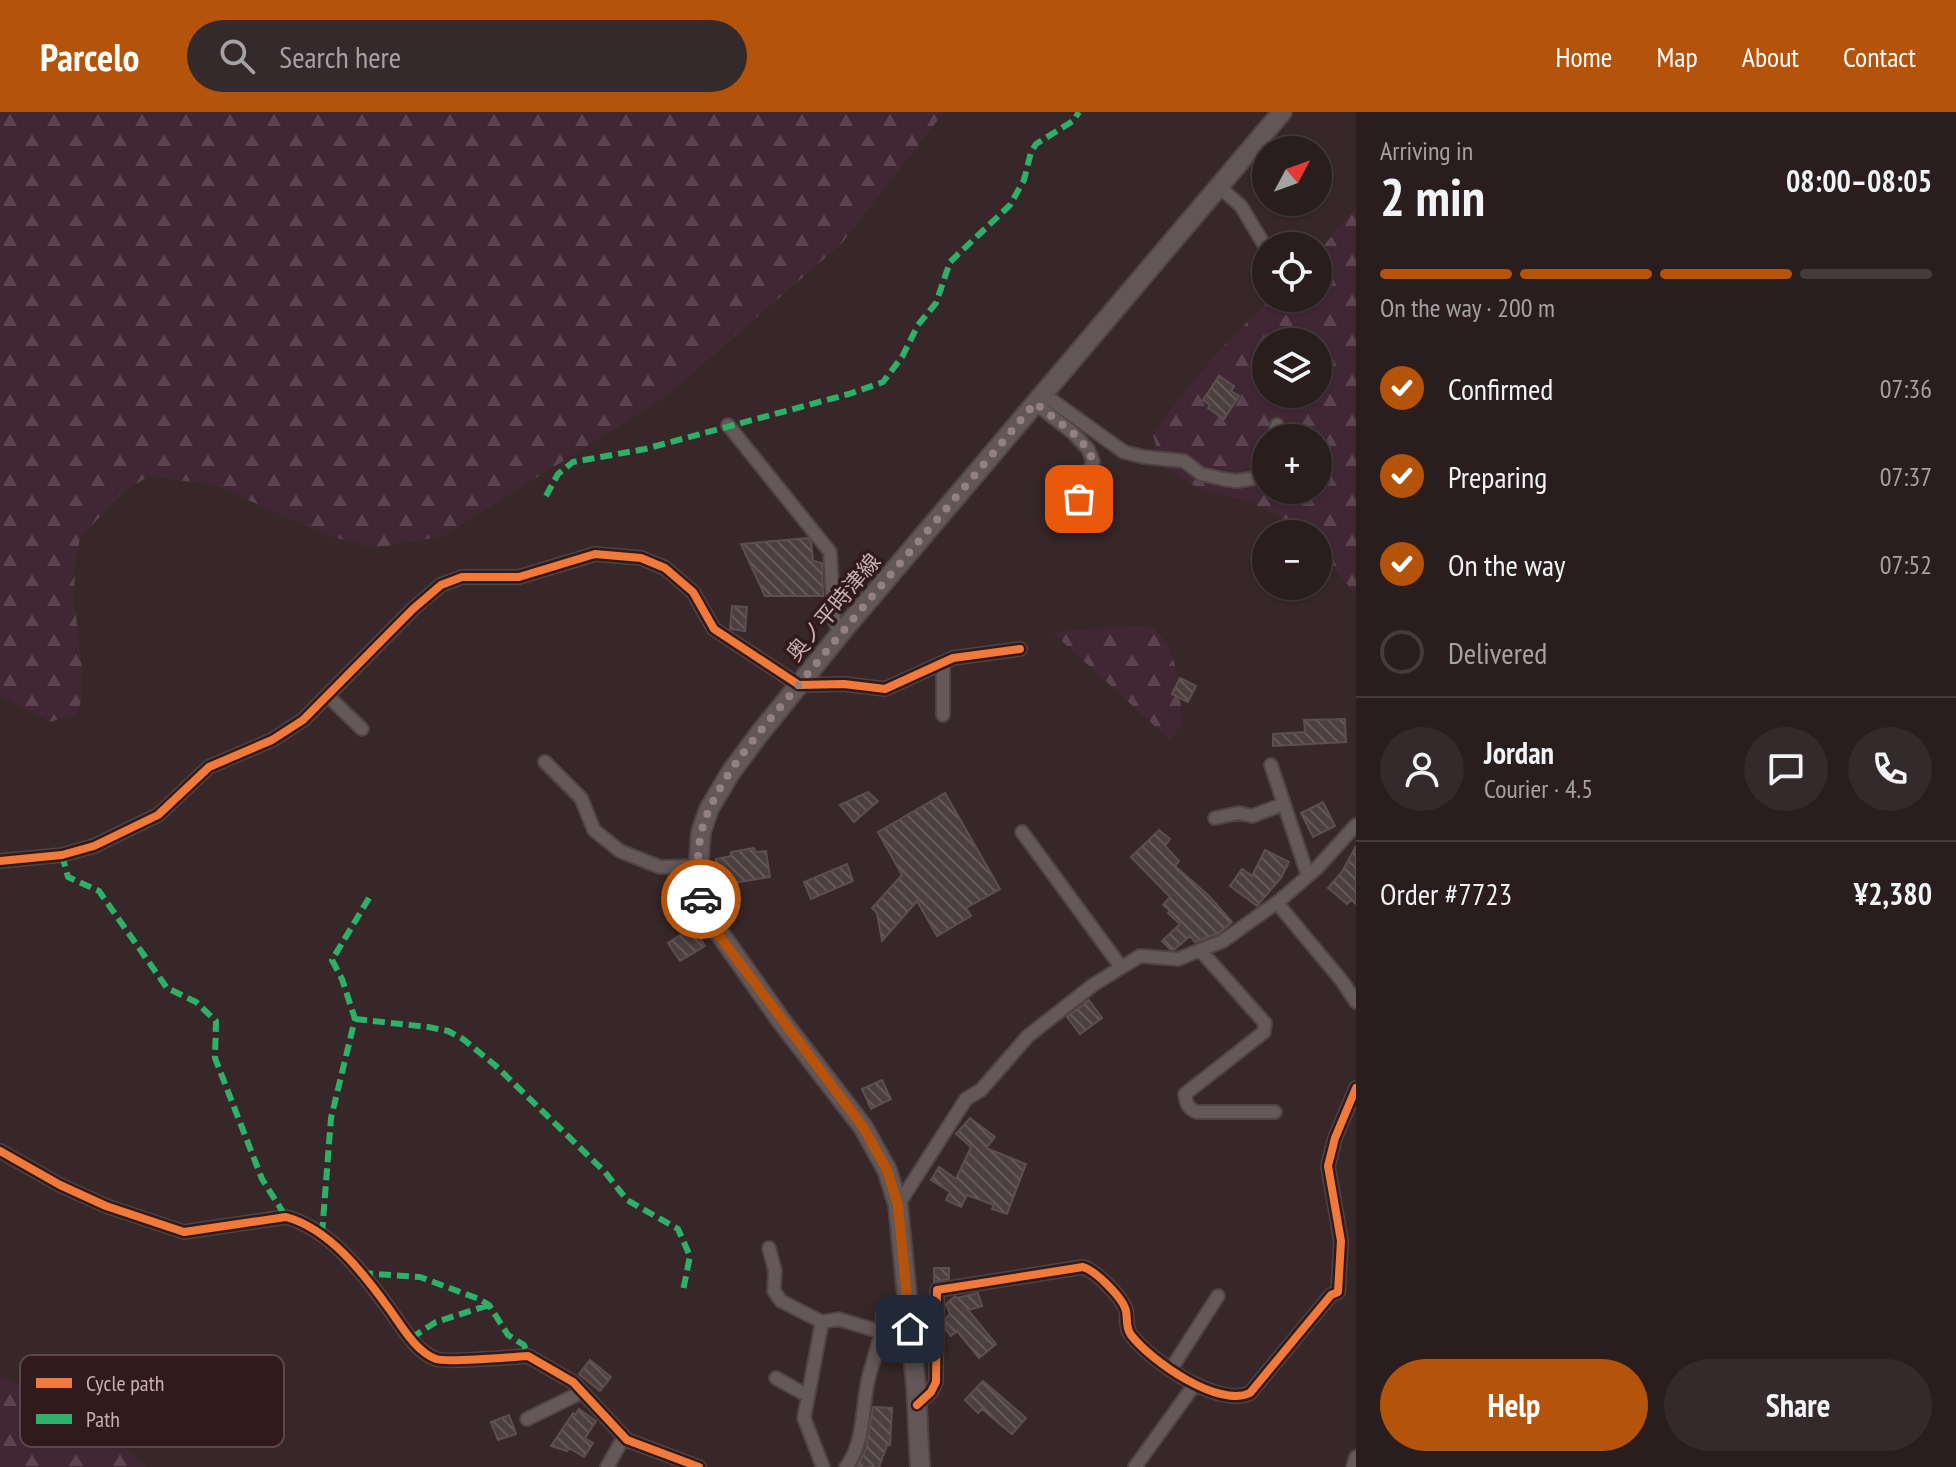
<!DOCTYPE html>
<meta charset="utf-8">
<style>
body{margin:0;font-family:"PT Sans Narrow","Noto Sans JP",sans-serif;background:#352a2b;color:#f1f3f6;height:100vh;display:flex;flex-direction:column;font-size:30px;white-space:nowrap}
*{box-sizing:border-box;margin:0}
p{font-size:26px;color:#a5a2a4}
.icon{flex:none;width:44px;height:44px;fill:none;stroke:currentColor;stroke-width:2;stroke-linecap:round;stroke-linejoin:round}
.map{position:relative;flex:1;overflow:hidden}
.details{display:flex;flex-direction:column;background:#291d1e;width:600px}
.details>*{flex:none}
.needle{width:52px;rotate:49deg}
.buttons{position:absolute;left:1252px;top:24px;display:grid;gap:16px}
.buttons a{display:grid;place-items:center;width:80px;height:80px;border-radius:50%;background:#291d1e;box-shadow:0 2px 6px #0004,0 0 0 2px #453b3c;font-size:40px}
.pin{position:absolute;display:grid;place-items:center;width:68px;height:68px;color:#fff;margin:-34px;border-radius:16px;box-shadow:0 4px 12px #0006}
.courier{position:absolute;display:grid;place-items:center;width:80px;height:80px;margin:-40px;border:6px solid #b45309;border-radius:50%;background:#fff;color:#222;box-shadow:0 2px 10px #0007}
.overview em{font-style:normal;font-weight:800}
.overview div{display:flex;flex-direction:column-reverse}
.overview{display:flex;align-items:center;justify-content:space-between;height:136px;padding:0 24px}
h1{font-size:52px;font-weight:800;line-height:60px}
.bar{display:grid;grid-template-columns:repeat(4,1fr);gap:12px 8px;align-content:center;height:96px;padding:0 24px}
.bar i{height:10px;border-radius:6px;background:#453b3c}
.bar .selected{background:#b45309}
.bar p{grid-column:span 4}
.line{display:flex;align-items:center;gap:20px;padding:0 24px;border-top:2px solid #453b3c}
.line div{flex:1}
.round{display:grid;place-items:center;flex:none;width:84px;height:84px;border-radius:42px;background:#352a2b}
ol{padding:0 24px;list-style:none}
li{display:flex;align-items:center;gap:24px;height:88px}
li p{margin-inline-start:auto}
li .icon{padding:8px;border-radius:50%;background:#b45309;color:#fff;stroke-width:4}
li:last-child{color:#a5a2a4}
li i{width:44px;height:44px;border:4px solid #453b3c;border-radius:50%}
.button{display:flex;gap:16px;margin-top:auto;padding:16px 24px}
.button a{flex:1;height:92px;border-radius:48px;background:#b45309;color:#fff;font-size:32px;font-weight:800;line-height:92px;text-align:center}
.button a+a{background:#352a2b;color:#f1f3f6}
header{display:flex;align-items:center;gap:48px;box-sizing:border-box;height:112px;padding:0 40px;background:#b45309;color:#fff}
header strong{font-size:38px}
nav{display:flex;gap:44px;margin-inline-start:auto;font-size:28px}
.search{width:560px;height:72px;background:#352a2b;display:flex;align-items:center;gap:20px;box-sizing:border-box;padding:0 28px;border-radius:44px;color:#a5a2a4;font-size:30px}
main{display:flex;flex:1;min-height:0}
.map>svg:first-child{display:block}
.forest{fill:url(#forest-firs);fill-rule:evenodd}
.building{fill:url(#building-back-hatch);stroke:#5e4f4f;stroke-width:2}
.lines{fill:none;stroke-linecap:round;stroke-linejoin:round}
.minor-casing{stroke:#504344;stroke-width:16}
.secondary-casing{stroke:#504344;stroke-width:22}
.minor{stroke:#645858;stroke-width:12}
.secondary{stroke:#635656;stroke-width:18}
.quiet{stroke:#2db169;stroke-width:6;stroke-dasharray:12 6;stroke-linecap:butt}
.cycleway-casing{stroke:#311a1b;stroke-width:13}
.cycleway{stroke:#f17a3a;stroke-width:8}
.done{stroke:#958080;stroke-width:8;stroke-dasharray:0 14.4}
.route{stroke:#b45309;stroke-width:10}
.labels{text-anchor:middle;stroke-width:7;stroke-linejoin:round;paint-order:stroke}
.street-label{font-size:22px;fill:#c8b0b0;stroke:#311a1b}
.key{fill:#311a1b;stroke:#5e4748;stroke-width:2}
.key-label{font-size:22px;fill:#c8b0b0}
</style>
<header>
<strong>Parcelo</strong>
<div class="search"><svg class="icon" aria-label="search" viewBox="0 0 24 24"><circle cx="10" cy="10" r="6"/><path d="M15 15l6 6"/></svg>Search here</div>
<nav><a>Home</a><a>Map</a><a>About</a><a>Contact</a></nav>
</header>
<main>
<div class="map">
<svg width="1356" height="1355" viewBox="0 0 1356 1355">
<defs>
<pattern id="forest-firs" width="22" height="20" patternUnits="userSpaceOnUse" patternTransform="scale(2)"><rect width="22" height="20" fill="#412734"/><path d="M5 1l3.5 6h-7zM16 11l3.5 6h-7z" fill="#5b444f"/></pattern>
<pattern id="building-back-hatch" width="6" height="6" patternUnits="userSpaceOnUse" patternTransform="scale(2)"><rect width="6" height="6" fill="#4c3f3f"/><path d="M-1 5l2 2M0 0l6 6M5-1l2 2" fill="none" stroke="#645858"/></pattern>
</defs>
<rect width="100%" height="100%" fill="#372728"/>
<path class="forest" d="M0 0H944L842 131 664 286 443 424 375 436 326 423 215 373 149 364 122 381 80 426 75 453 74 487 82 557V587L76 602 50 610 0 584Z
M1356 94V483L1318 437V422H1305L1299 416 1251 390 1201 378 1162 354 1153 323C1189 271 1226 229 1272 186H1318V141ZM1266 230H1318V282H1266ZM1266 326H1318V378H1266Z
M1151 513 1169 534 1179 567 1182 612 1170 628 1052 520Z
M0 1263 74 1299 120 1331 147 1355H0Z"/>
<path class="building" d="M1219 264 1234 274 1231 279 1239 284 1224 307 1208 296 1210 293 1203 288Z
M1058 395 1074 399 1071 413 1054 409Z
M808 426 811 430 813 449 822 451 823 484H765L741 432Z
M732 494 747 495 745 519 730 517Z
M1180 566 1196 574 1188 590 1172 582Z
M1345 607 1346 630 1273 634V622L1305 620 1304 608Z
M868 680 878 689 854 710 840 693Z
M945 681 1000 777 966 796 971 804 937 824 917 789 882 829 877 801 872 796 902 763 878 720Z
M1323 690 1335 714 1313 725 1301 701Z
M1159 718 1170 727 1165 734 1179 749 1175 754 1209 784 1232 810 1219 821 1195 830 1190 824 1174 838 1170 837 1162 829 1180 812 1168 801 1170 799 1163 793 1170 785 1131 745Z
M1356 734V792L1351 788 1347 792 1328 776 1342 760Z
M754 736 755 740 766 739 770 765 720 773 716 747 731 744V740Z
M1265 738 1289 750 1281 766 1257 794 1230 774 1242 757 1252 764Z
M847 752 853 769 811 787 804 770Z
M693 815 705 834 680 849 668 831Z
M1089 888 1102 906 1080 922 1067 905Z
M882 968 891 987 871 997 862 977Z
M970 1006 995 1025 986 1036 1026 1052 1007 1102 992 1097 994 1093 967 1083 961 1095 946 1088 950 1080 931 1068 939 1055 956 1067 971 1035 956 1022Z
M934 1156H949V1167L934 1170Z
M978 1181 982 1194 968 1198 996 1232 979 1246 957 1219 951 1224 946 1218V1206L950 1202 946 1192 955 1184 957 1186Z
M590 1248 611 1265 600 1279 579 1262Z
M983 1269 1026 1306 1012 1322 982 1297 978 1301 965 1288Z
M873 1295 892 1296 890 1333H887L879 1355H857L866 1337Z
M579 1297 596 1309 585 1326 593 1331 584 1345 569 1336 567 1339 551 1334 573 1301 575 1303Z
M509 1303 516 1322 498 1328 491 1310Z"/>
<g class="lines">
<defs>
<path id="minor" d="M1218 74 1241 94 1266 136
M1043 282 1124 340 1144 345 1184 349 1201 362 1223 367 1237 369 1262 365 1266 358
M1035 291 1073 321 1088 337 1093 349 1079 387
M728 313 830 440 834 507 840 522
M1274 326 1277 313
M327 583 362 617
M943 603V551
M545 650 581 686 594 718 620 739 660 755 698 754
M1271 653 1308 764
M1215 706 1239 701 1252 704 1284 692
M1022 720 1121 855
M0 749 62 743 94 734 158 703 209 655 272 628 303 608 413 497 441 473 462 465H519L595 442 641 446 665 456 693 480 714 517 799 573 844 572 885 577 953 546 1020 537
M1277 791 1342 869 1356 890
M1200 838 1265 911 1264 920 1185 982C1186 991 1188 997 1197 1000H1275
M0 1039 60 1073 106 1094 184 1120 286 1105C330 1117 364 1162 390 1198 401 1213 416 1240 436 1247 448 1251 512 1245 528 1244L573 1270 627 1328 699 1355
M898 1093 966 987 981 978 1028 924 1093 873 1140 844 1178 847 1223 829 1279 789 1316 757 1356 713
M769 1136 775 1159 774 1179 781 1189 822 1210 838 1207 882 1220
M822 1210 804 1306 823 1355
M1171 1257 1218 1184
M776 1266 808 1284
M917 1293 931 1280 936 1270 937 1178 1083 1155C1096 1159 1123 1186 1126 1199 1128 1208 1125 1215 1131 1223 1151 1249 1218 1296 1250 1281L1331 1183 1338 1180 1341 1129 1328 1054 1335 1026 1356 976
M527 1307 582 1280
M607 1355 624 1325
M846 1355C866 1328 861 1295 869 1264 875 1242 882 1225 883 1202
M1135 1355 1195 1272
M1353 1355 1356 1345"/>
<path id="secondary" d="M920 1355 916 1274 898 1093 887 1058 863 1015 780 907 706 802 698 760 701 720 709 697 731 660 760 621 840 522 1282 0"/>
</defs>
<use href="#minor" class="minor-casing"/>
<use href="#secondary" class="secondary-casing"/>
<use href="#minor" class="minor"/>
<use href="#secondary" class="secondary"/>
<path class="quiet" d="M546 384 558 362 573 350 645 337 849 282 883 270 902 245 918 213 936 191 950 150 1010 93 1024 68 1031 40 1036 32 1073 9 1079 0
M62 743 68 765 99 779 167 876 196 890 216 909 215 946 262 1067 286 1105
M355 907 428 915 448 919 463 927 496 954 605 1060 627 1088 678 1117 690 1144 683 1179
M322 1122 331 1006 355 907 342 867 332 848 372 781
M361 1161 420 1165 479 1187 489 1193 508 1223 524 1233 528 1244
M411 1226 436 1210 489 1193"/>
<defs>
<path id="cycleway" d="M0 749 62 743 94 734 158 703 209 655 272 628 303 608 413 497 441 473 462 465H519L595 442 641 446 665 456 693 480 714 517 799 573 844 572 885 577 953 546 1020 537
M0 1039 60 1073 106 1094 184 1120 286 1105C330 1117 364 1162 390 1198 401 1213 416 1240 436 1247 448 1251 512 1245 528 1244L573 1270 627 1328 699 1355
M917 1293 931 1280 936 1270 937 1178 1083 1155C1096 1159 1123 1186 1126 1199 1128 1208 1125 1215 1131 1223 1151 1249 1218 1296 1250 1281L1331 1183 1338 1180 1341 1129 1328 1054 1335 1026 1356 976"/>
</defs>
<use href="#cycleway" class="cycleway-casing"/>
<use href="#cycleway" class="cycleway"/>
</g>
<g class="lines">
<path class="done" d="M701 787C696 757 696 726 709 698 730 650 769 610 801 570 878 476 958 384 1035 291L1073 321 1088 337 1093 349 1079 387"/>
<path class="route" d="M701 787 706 802 715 818 863 1015 887 1058 898 1093 910 1217"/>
</g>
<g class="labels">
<g class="street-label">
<text transform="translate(833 495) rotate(-50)" y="8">奥ノ平時津線</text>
</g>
</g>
<rect x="20" y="1243" width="264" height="92" rx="12" class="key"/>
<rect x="36" y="1266" width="36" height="10" fill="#f17a3a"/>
<rect x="36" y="1302" width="36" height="10" fill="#2db169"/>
<g class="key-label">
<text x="86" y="1279">Cycle path</text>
<text x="86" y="1315">Path</text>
</g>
</svg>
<div class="buttons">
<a><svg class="needle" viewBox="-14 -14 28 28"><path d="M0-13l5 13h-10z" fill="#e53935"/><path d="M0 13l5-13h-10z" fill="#a5a2a4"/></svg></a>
<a><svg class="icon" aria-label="locate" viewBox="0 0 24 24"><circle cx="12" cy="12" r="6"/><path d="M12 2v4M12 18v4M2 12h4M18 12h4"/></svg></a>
<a><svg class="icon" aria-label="layers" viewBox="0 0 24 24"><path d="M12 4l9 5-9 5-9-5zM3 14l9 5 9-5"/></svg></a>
<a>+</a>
<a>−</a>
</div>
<div class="pin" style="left:1079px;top:387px;background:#ea580c"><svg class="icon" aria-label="bag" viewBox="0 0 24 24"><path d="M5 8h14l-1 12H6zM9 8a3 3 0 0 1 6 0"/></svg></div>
<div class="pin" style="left:910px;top:1217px;background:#1f2937"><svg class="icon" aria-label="home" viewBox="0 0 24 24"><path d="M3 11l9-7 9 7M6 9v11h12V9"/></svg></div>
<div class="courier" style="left:701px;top:787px"><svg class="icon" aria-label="car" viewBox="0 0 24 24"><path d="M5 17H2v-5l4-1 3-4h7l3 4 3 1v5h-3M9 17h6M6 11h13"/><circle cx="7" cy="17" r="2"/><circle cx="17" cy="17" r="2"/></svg></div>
</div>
<section class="details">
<div class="overview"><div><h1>2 min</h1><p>Arriving in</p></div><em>08:00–08:05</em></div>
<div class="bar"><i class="selected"></i><i class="selected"></i><i class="selected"></i><i></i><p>On the way · 200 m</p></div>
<ol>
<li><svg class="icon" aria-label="check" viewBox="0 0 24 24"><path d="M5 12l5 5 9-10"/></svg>Confirmed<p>07:36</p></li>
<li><svg class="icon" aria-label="check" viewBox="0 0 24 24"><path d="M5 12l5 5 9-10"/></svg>Preparing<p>07:37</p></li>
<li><svg class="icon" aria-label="check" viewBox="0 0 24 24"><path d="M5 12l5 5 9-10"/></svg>On the way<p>07:52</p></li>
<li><i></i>Delivered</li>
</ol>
<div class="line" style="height:144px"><a class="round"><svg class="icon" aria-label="person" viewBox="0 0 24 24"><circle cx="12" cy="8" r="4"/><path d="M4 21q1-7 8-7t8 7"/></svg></a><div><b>Jordan</b><p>Courier · 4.5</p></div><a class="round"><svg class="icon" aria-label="chat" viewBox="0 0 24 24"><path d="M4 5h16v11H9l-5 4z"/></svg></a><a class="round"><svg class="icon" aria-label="phone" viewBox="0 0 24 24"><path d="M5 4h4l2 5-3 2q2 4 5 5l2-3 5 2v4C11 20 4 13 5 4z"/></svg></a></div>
<div class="line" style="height:104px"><div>Order #7723</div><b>¥2,380</b></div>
<div class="button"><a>Help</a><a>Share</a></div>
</section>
</main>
